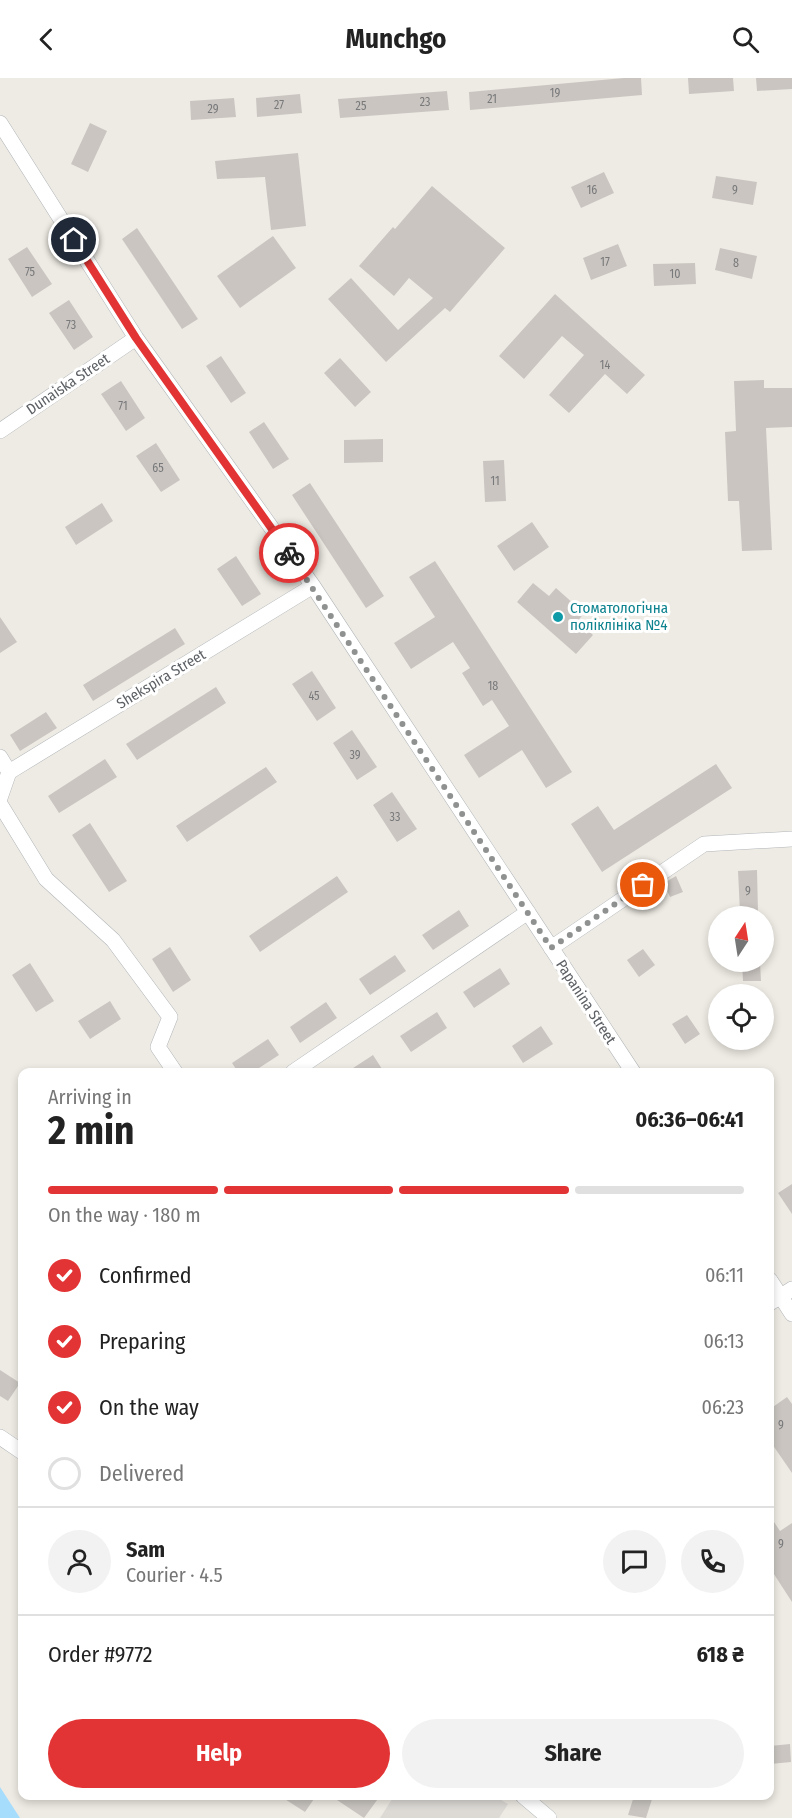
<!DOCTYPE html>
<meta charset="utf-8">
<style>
body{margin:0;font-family:"Fira Sans Condensed",sans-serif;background:#f2f2f2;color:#222;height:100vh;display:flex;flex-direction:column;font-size:22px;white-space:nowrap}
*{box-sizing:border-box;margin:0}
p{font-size:20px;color:#767676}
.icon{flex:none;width:33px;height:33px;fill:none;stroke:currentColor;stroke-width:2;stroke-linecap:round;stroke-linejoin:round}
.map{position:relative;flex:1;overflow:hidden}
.sheet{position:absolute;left:18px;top:990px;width:756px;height:732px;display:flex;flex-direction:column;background:#fff;border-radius:12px;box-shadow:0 3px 9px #0003}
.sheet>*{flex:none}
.needle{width:39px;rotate:12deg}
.buttons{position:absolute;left:708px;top:828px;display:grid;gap:12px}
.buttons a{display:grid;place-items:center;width:66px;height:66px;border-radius:50%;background:#fff;box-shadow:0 3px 9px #0003;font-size:30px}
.pin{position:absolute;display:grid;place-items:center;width:51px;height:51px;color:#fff;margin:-26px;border:3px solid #fff;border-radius:50%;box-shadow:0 2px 6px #0007}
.courier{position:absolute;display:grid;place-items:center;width:60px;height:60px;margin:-30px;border:4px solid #e33435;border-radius:50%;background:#fff;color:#222;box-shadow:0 2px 8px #0007}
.overview em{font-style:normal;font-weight:700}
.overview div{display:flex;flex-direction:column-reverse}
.overview{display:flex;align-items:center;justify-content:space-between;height:102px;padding:0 30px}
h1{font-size:39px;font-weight:700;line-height:45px}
.bar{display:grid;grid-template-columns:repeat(4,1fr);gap:9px 6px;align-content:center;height:72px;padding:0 30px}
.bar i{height:8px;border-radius:4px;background:#e0e0e0}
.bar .on{background:#e33435}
.bar p{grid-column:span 4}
.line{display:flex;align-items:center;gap:15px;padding:0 30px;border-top:2px solid #e0e0e0}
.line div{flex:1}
.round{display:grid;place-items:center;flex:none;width:63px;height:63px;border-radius:32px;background:#f2f2f2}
ol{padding:0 30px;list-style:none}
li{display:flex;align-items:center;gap:18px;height:66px}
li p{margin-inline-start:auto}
li .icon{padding:6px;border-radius:50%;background:#e33435;color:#fff;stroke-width:4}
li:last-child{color:#767676}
li i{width:33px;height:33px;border:3px solid #e0e0e0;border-radius:50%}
.cta{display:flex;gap:12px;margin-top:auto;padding:12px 30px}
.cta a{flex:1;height:69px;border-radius:36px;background:#e33435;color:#fff;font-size:24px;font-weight:700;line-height:69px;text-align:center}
.cta a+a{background:#f2f2f2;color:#222}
header{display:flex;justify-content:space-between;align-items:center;height:78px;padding:0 30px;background:#fff;font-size:27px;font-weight:700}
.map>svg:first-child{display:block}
.industrial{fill:#dddad6}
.water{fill:#a6ddfc}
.building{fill:#cac5c1}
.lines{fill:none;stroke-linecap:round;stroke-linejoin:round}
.street-casing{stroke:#b1b5b8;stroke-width:16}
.street{stroke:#fff;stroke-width:15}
.done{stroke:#8f9191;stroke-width:6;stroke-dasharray:0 10.8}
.route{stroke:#e33435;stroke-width:8}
.culture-dot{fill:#0f9aa8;stroke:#fff;stroke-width:2}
.labels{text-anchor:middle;stroke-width:6;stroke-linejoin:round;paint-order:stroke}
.number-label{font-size:12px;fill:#78797b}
.street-label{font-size:15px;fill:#5c6064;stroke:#fff}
.culture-label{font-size:15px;fill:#0d838f;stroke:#fff;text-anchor:start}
</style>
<header><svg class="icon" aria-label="back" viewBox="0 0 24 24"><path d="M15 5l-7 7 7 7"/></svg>Munchgo<svg class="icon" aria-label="search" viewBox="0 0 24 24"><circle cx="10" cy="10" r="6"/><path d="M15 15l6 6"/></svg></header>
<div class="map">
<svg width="792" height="1740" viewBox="0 0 792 1740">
<rect width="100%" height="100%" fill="#eeebe4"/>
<path class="industrial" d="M394 1718H494L508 1726 499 1740H380Z"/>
<path class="water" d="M0 1709 20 1740H0Z"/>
<path class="building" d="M624 0H641L642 17 470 32 469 14Z
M688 0H733L734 13 689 16Z
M756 0H792V11L757 13Z
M447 13 449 32 340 40 338 21Z
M300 16 302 35 257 39 256 20Z
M234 20 236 39 191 42 190 23Z
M90 45 107 53 88 94 71 86Z
M298 75 306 148 271 152 265 99 217 101 215 83Z
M604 94 614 115 581 130 571 109Z
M716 98 757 104 753 127 712 120Z
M432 108 505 170 450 234 445 230 386 284 328 221 351 200 398 252 433 220 409 200 394 218 359 188 393 149 395 151Z
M137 150 198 241 182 251 122 161Z
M273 158 296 190 240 230 217 198Z
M618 166 627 188 591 202 583 180Z
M27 169 52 206 32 219 8 181Z
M720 170 757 178 752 201 715 192Z
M695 185 696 206 654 208 653 186Z
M555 216 645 297 627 316 605 296 569 335 549 317 584 277 562 258 524 301 499 278Z
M69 222 93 259 74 272 49 235Z
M221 278 246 315 231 325 206 288Z
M340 280 371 314 355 329 324 295Z
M764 302V310H792V349L766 350 772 472 742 473 739 423H728L725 354 736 353 734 303Z
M121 303 145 340 126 353 101 316Z
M264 344 289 381 273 391 249 354Z
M383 361V384L344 385V362Z
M156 365 180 402 161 414 136 378Z
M504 382 506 423 485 424 483 383Z
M310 405 384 518 366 530 292 417Z
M102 425 113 443 76 467 65 449Z
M532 444 549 469 514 493 497 468Z
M236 478 261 516 242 528 217 491Z
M435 483 572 694 546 710 522 672 479 700 464 677 509 648 492 622 483 628 462 595 470 590 453 564 411 591 394 565 435 539 409 499Z
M533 505 549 518 556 510 584 535 578 543 593 557 576 576 517 524Z
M0 539 17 564 0 575Z
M175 550 185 566 93 623 83 607Z
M312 593 336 630 317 643 292 606Z
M216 609 226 625 137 682 126 666Z
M46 634 57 650 20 673 10 657Z
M352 652 377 689 357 702 333 665Z
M105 681 117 699 59 735 48 718Z
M716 686 732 710 602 794 571 746 598 728 614 752Z
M266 689 277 704 187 764 176 748Z
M392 714 417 751 397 764 373 727Z
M90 745 127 803 109 814 72 757Z
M757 792 758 834 740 835 738 793Z
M337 798 348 814 260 874 249 858Z
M676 798 683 814 670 819 664 805Z
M459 832 469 848 433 872 422 857Z
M170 869 191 902 173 914 152 881Z
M643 871 655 887 639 899 627 882Z
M395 877 406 893 370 917 359 901Z
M742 884H760L761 903H743Z
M30 885 54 923 36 934 12 897Z
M500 890 510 906 474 930 463 914Z
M110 923 121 941 90 961 78 943Z
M326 924 337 940 300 965 290 949Z
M437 934 447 950 411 974 400 958Z
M687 937 700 956 685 966 672 946Z
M541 948 553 966 523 985 512 968Z
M268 961 279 977 253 994H238L232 985Z
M373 977 384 994H347Z
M792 1106V1136L778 1115Z
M0 1292 20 1305 8 1323 0 1318Z
M787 1319 792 1326V1395L770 1363V1331Z
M770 1438 780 1453 792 1445V1524L770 1490Z
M790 1666 791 1684 770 1686V1668Z
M280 1718H316L305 1734Z
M331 1718H380L364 1740Z
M634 1718H653L646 1740 628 1737Z"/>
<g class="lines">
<defs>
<path id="street" d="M0 45 136 260 313 508 633 994
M0 353 136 260
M0 679 9 694
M9 694 313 508
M0 720 9 694
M0 726 46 801 113 862 170 939 158 969 175 994
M551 870 704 766 792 761
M293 994 528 834
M770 1202 792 1236
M770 1225 792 1211
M0 1359 22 1374
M523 1718 549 1740"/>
</defs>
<use href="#street" class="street-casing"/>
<use href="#street" class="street"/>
</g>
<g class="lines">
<path class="done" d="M289 475 551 870 643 807"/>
<path class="route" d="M74 162 136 260 289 475"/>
</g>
<circle class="culture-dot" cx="558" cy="539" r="6"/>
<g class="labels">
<g class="number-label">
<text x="555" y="19">19</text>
<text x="492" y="25">21</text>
<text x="425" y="28">23</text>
<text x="279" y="31">27</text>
<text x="361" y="32">25</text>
<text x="213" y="35">29</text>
<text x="592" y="116">16</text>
<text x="735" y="116">9</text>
<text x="605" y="188">17</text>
<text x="736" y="189">8</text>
<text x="30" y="198">75</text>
<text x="675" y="200">10</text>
<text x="71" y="251">73</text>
<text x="605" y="291">14</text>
<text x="123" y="332">71</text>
<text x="158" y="394">65</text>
<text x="495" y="407">11</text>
<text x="493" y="612">18</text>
<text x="314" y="622">45</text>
<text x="355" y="681">39</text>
<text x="395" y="743">33</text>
<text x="748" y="817">9</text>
<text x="781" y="1351">9</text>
<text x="781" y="1470">9</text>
</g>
<g class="street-label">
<text transform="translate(68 306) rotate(-34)" y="5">Dunaiska Street</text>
<text transform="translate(161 601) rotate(-31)" y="5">Shekspira Street</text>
<text transform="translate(586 924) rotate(57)" y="5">Papanina Street</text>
</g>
<g class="culture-label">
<text x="570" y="535">Стоматологічна<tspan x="570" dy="17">поліклініка №4</tspan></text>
</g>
</g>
</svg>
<div class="buttons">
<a><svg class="needle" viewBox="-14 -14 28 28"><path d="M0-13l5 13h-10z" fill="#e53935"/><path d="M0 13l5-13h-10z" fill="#767676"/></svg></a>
<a><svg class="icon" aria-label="locate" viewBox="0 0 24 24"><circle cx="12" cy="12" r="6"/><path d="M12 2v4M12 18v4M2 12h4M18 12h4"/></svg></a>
</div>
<div class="pin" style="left:643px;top:807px;background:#ea580c"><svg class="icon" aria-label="bag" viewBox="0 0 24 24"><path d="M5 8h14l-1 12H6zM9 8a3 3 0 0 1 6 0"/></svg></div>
<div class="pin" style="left:74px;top:162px;background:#1f2937"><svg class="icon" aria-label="home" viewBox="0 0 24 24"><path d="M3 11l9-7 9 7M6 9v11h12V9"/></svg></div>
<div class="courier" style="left:289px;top:475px"><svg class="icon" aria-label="bike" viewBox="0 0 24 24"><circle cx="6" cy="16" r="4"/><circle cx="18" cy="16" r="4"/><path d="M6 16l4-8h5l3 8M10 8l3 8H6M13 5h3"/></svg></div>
<section class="sheet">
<div class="overview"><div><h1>2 min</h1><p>Arriving in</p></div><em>06:36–06:41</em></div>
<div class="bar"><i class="on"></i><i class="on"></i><i class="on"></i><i></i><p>On the way · 180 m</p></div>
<ol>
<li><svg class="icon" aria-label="check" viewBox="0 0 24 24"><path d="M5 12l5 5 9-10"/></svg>Confirmed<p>06:11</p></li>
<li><svg class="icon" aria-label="check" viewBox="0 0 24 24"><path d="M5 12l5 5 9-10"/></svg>Preparing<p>06:13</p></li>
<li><svg class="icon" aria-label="check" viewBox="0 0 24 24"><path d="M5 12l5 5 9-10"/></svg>On the way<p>06:23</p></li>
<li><i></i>Delivered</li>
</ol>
<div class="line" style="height:108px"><a class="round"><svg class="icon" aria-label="person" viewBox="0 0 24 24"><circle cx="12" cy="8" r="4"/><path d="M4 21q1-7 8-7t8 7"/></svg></a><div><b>Sam</b><p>Courier · 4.5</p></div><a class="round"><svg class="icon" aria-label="chat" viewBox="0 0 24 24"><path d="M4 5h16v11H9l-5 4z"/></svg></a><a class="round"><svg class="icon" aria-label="phone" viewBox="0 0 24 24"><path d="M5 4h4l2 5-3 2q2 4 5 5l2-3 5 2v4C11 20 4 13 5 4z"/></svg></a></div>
<div class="line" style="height:78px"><div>Order #9772</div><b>618 ₴</b></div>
<div class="cta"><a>Help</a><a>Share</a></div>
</section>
</div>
